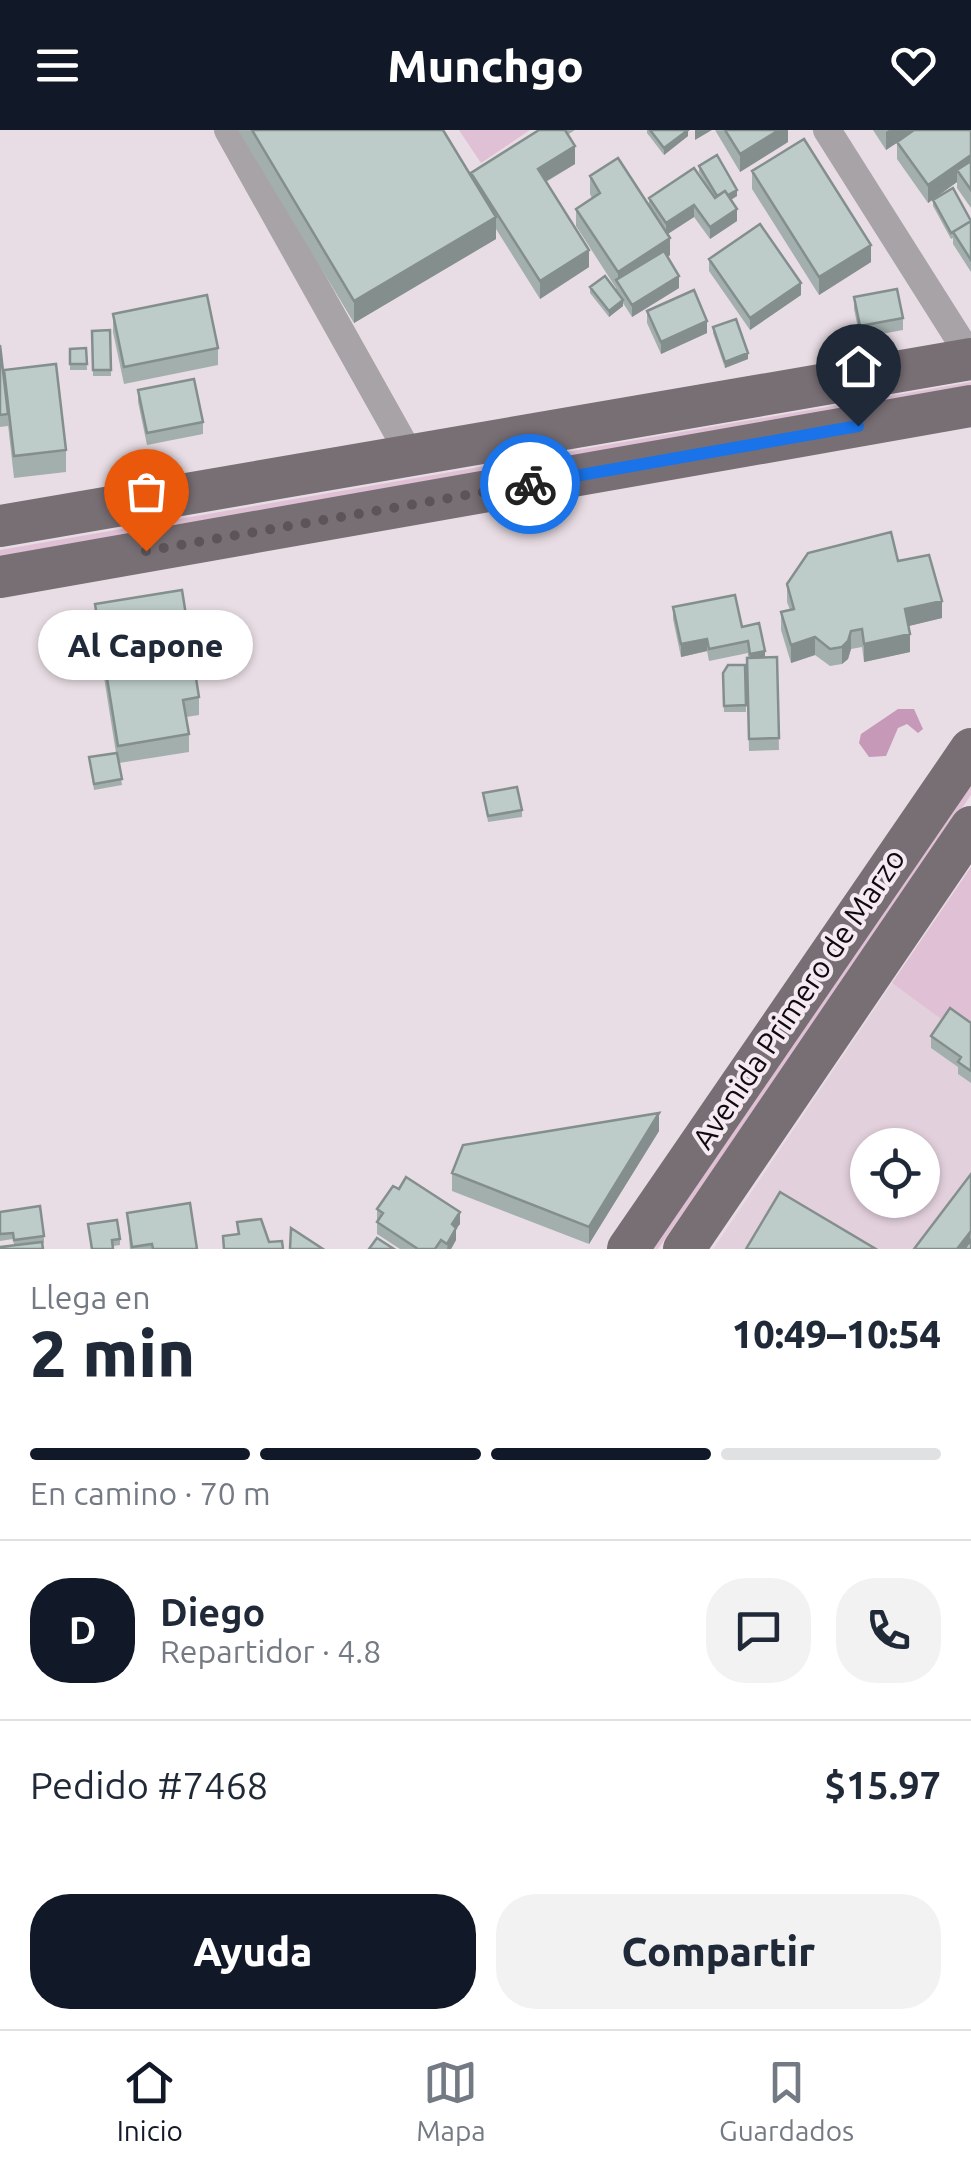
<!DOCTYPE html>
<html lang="es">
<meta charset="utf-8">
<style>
body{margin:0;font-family:Ubuntu,sans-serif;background:#f2f2f3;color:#1f2937;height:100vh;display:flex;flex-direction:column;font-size:38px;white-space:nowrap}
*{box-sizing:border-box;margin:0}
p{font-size:32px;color:#747a83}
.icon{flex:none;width:55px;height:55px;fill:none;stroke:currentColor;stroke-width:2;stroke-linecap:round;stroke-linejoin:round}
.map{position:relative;height:1119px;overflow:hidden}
.details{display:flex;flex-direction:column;background:#fff;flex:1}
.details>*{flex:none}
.tools{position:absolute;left:850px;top:998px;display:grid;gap:20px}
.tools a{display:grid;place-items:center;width:90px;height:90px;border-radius:50%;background:#fff;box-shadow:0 2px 8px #0004;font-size:50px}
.pin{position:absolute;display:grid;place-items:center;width:85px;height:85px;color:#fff;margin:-102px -42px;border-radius:50% 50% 50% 0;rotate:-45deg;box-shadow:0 0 10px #0007}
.pin .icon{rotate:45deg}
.courier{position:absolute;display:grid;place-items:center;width:100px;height:100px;margin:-50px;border:8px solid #1a73e8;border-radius:50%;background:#fff;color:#222;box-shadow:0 2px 12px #0007}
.bubble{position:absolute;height:70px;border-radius:35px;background:#fff;box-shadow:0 2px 8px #0004;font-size:32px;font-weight:800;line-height:70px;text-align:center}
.headline em{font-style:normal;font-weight:800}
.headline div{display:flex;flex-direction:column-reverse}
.headline{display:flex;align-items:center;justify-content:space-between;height:170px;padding:0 30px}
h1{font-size:65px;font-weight:800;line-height:75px}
.bar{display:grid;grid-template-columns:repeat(4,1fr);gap:15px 10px;align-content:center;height:120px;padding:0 30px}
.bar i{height:12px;border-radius:8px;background:#e0e1e3}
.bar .current{background:#111827}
.bar p{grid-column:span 4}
.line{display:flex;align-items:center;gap:25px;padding:0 30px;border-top:2px solid #e0e1e3}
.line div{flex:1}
.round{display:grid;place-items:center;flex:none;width:105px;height:105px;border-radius:40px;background:#f2f2f3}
.cta{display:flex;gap:20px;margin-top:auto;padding:20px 30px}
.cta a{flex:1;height:115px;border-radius:40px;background:#111827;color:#fff;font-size:40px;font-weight:800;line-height:115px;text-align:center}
.cta a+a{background:#f2f2f3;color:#1f2937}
header{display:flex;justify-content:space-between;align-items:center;height:130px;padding:0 30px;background:#111827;color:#fff;font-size:45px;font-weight:800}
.tabs{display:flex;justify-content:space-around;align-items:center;height:140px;border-top:2px solid #e0e1e3;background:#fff;font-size:28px;color:#747a83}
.tabs a{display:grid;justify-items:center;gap:5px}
.tabs .current{color:#111827}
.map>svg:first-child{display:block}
.built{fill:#e3d0dd;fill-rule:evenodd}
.green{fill:#dfc0d4}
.water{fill:#c799b9}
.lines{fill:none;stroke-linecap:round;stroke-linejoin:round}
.minor{stroke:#a8a3a6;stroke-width:28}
.primary{stroke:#786f75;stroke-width:42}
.wall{fill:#a3afad}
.shaded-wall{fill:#848f8d}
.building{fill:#bdccc9;stroke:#848f8d;stroke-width:2.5}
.done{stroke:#5b5458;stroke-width:10;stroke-dasharray:0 18}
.route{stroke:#1a73e8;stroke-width:12}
.labels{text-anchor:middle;stroke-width:8;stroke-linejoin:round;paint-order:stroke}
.street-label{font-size:30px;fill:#0f0b0d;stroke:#f6eaf2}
</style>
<header><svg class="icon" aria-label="menu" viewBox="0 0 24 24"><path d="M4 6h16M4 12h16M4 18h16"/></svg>Munchgo<svg class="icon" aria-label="heart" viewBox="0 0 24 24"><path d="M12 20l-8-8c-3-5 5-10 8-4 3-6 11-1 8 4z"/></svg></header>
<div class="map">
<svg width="971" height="1119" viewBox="0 0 971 1119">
<rect width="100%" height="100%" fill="#e8dde4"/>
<path class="built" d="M892 853 971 911V1119H713ZM868 1015H922V1070H868Z"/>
<path class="green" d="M459 0H530L481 33Z
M971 252V264L0 432V420Z
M971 641V665L658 1119H642Z
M971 737V911L892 853Z"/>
<path class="water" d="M898 579H914L923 599 918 603 907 594 898 598 886 626 869 627 859 613 861 604Z"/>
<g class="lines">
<path class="minor" d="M228 0 410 325
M827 0 971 228"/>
<path class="primary" d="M0 396 971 229
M0 447 971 276
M628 1119 971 619
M684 1119 971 697"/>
</g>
<path class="wall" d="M238 0H443L471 46V43L539 0H575L567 5 575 34 546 52 589 137 540 169 496 99V109L354 193Z
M647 0H688V6L664 25 647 3Z
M715 0H788V12L740 42Z
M873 0H971V78L957 58V52L928 73 897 29V12L886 20Z
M699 36 737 66 731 70 737 91 710 109 694 87 668 104 670 125 668 127 679 158 632 187 623 173V176L609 187 590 163V157L616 162V158L576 96V79L592 68 590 64V46L649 76V68H715L699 42Z
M752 41 871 132 819 165 752 59Z
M933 70 971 89V142L953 114V108L951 109 933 76Z
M709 129 801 165 750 200 709 141Z
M854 167 903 188V200L860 208 854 179Z
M647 181 707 203 661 224 647 193Z
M113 184 218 218V235L124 254 113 202Z
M713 197 748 229 725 238 713 203Z
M110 200 111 246H93L92 201Z
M0 215 4 253 66 320V342L14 348 8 295V296L0 297Z
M86 218 87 240H70V219Z
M138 260 203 292V304L147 315 138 272Z
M898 431 942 488 908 496 910 522 864 532 862 517 851 519 848 529 842 534 830 536 815 525 791 533 781 500V482L790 480 787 472V454Z
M95 474 199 567V585L186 587 189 604V622L119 633 122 655 94 660 89 627 116 623 95 491Z
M673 477 742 497 765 527H777L779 620 749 621 747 540 748 523 709 531 707 521 681 527 673 489Z
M745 535 746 582H724L723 543Z
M483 663 522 680V687L488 692Z
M971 893V953L958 944V937L931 918V906Z
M659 1001 589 1114 452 1061V1043Z
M377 1079 460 1094 456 1099V1110L451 1119H400L377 1104Z
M0 1082 44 1106V1113L14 1115 13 1109 0 1111Z
M127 1083 197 1119H130Z
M88 1094 120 1109V1115L113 1116V1119H91Z"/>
<path class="shaded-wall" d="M688 0V6L664 25V18Z
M695 0H712L695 10Z
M779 0H788V12L740 42V24Z
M889 0H917L886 20V2Z
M575 16V34L538 56V39Z
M971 25V42L957 40V52L928 73V55Z
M737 60V66L720 76V70Z
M694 75V87L666 105V93Z
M737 79V91L710 109V97Z
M496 87V109L354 193V171Z
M670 108V125L621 158 618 152V142Z
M871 115V132L819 165V147Z
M589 120V137L540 169V151Z
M679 146V158L632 187V175Z
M801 153V165L750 200V188Z
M623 170V176L609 187V181Z
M707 191V203L661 224V212Z
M748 223V229L725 238V232Z
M942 471V488L905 497V479Z
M851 501V519L848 529 842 534V517Z
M910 504V522L864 532V514Z
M815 507V525L791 533V515Z
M707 509V521L681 527V514Z
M765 521V533L750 536V524Z
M659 983V1001L589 1114V1097Z
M460 1082V1094L456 1099V1110L451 1119H447L452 1094Z
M971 1101 970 1119H957Z"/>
<path class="building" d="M252 0H443L496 87 354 171Z
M539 0H565L575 16 538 39 589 120 540 151 471 43Z
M650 0H688L664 18Z
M725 0H779L740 24Z
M914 0H971V25L928 55 897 12Z
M804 9 871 115 819 147 752 41Z
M717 25 737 60 728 65 725 61 717 66 699 36Z
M618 28 670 108 618 142 576 79 600 63 590 46Z
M971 31V60L957 40Z
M694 38 715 68 725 61 737 79 710 97 694 75 666 93 649 68Z
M953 58 971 91 951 103 933 70Z
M971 91V130L953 102Z
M760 94 801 153 750 188 709 129Z
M664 121 679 146 632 175 616 150Z
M605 146 623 170 609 181 590 157Z
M897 159 903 188 860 196 854 167Z
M694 160 707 191 661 212 647 181Z
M207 165 218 218 124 237 113 184Z
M736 189 748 223 725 232 713 197Z
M110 200 111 240H93L92 201Z
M0 215 8 284 0 285Z
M86 218 87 234H70V219Z
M56 234 66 320 14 326 4 240Z
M194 249 203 292 147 303 138 260Z
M891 402 898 431 929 425 942 471 905 479 910 504 864 514 862 499 851 501 848 511 842 517 830 519 815 507 791 515 781 482 794 479 787 454 808 423Z
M182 460 199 567 183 570 189 604 118 616 95 474Z
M735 465 742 497 759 493 765 521 750 524 748 511 709 519 707 509 681 514 673 477Z
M777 527 779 608 749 609 747 528Z
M728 535H745L746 575 724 576 723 543Z
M117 623 122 649 94 654 89 627Z
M517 657 522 680 488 686 483 663Z
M950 878 971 893V941L958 932 961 927 931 906Z
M659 983 589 1097 452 1043 463 1015Z
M971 1044V1101L957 1119H914Z
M406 1047 460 1082 452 1094 456 1098 447 1114 441 1110 435 1119H418L377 1092 383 1083 377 1079 393 1056 399 1059Z
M780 1062 876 1119H746Z
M190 1073 197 1119H153L152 1114 132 1117 127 1083Z
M40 1076 44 1106 14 1110 13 1103 0 1104V1082Z
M261 1089 269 1112 282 1111 283 1119H224L223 1106 239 1104 237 1092Z
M117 1090 120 1109 112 1110 113 1119H92L88 1094Z
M291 1098 323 1119H290Z
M377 1108 394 1119H369Z
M971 1110V1119H964Z
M42 1112 43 1119H0V1117Z"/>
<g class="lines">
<path class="done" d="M146 421 530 354"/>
<path class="route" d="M530 354 858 296"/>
</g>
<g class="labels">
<g class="street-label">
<text transform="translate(799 869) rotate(-56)" y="10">Avenida Primero de Marzo</text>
</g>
</g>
</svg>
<div class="tools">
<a><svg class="icon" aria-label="locate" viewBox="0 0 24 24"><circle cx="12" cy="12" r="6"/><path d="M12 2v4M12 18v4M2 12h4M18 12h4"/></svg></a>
</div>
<div class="pin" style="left:146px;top:421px;background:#ea580c"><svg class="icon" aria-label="bag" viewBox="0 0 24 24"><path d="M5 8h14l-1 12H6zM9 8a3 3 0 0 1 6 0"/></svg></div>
<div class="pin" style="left:858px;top:296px;background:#1f2937"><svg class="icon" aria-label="home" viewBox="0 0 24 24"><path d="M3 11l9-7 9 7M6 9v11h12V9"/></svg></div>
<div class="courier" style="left:530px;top:354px"><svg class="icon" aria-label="bike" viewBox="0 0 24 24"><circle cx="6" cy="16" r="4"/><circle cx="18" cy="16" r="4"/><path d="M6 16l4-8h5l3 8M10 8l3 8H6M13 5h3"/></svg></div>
<div class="bubble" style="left:38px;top:480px;width:215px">Al Capone</div>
</div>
<section class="details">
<div class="headline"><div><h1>2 min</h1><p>Llega en</p></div><em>10:49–10:54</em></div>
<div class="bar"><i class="current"></i><i class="current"></i><i class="current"></i><i></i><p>En camino · 70 m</p></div>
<div class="line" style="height:180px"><b class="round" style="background:#111827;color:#fff">D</b><div><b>Diego</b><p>Repartidor · 4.8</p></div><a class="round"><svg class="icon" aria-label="chat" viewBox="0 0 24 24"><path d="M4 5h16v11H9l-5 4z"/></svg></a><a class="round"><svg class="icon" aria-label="phone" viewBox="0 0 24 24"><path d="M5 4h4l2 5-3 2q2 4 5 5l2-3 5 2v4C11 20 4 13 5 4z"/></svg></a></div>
<div class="line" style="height:130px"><div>Pedido #7468</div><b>$15.97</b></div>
<div class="cta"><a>Ayuda</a><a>Compartir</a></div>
</section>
<nav class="tabs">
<a class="current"><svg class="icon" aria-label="home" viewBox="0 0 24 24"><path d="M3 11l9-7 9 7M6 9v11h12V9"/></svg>Inicio</a>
<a><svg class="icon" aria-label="map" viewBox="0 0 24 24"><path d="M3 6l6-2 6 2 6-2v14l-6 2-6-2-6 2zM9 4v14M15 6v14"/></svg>Mapa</a>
<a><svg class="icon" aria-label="saved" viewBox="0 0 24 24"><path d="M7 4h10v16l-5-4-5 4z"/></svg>Guardados</a>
</nav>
